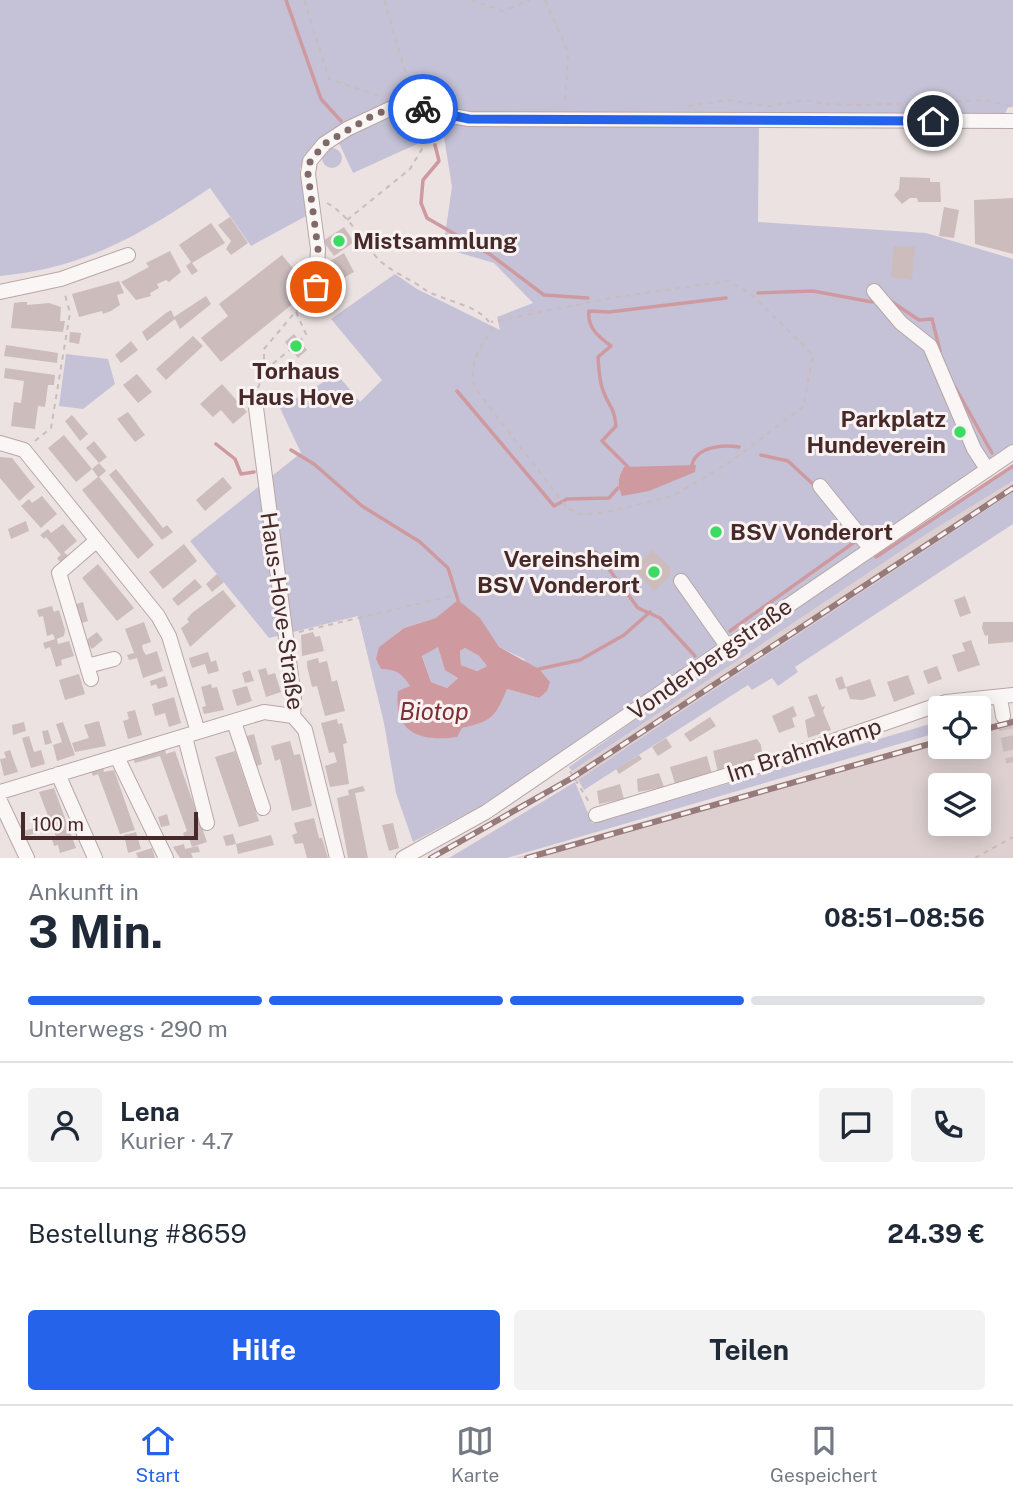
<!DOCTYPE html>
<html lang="de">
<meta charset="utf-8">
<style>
body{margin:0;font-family:"Public Sans",sans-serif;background:#f2f2f3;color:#1f2937;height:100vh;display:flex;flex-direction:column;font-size:26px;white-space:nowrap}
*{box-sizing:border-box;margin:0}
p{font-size:23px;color:#747a83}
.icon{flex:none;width:38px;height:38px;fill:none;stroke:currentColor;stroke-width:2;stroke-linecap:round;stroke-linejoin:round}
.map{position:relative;height:858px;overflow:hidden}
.panel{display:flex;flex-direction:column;background:#fff;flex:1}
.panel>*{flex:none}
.controls{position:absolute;left:928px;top:696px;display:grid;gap:14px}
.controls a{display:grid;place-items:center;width:63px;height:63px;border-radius:7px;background:#fff;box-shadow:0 4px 18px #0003;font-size:35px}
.scale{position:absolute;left:21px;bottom:18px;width:177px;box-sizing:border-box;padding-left:7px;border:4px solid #462928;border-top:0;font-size:19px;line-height:24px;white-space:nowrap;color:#462928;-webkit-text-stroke:5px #f9f2f2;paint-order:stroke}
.pin{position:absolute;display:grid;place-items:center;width:60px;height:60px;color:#fff;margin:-30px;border:4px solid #fff;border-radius:50%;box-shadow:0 2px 7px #0007}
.courier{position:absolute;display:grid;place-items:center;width:70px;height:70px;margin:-35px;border:5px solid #2563eb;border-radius:50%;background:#fff;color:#222;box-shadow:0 2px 9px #0007}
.head em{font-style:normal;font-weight:700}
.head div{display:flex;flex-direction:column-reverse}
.head{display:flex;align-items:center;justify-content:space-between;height:119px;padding:0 28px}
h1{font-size:46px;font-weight:700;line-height:52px}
.bar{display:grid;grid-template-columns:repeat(4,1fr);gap:10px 7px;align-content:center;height:84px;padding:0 28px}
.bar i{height:9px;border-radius:5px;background:#e0e1e3}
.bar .selected{background:#2563eb}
.bar p{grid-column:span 4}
.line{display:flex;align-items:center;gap:18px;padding:0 28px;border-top:2px solid #e0e1e3}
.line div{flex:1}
.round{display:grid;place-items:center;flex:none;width:74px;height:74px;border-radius:7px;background:#f2f2f3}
.primary-button{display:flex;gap:14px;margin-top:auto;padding:14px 28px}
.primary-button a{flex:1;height:80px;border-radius:7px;background:#2563eb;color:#fff;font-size:28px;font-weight:700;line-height:80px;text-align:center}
.primary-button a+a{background:#f2f2f3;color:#1f2937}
.tabs{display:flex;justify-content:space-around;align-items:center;height:98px;border-top:2px solid #e0e1e3;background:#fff;font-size:19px;color:#747a83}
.tabs a{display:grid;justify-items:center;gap:4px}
.tabs .selected{color:#2563eb}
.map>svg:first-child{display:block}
.built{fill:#ded0d0;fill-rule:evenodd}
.green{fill:#c5c2d7;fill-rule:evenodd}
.water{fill:#cf9a9f;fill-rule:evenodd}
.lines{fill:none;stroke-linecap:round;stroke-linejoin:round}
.stream{stroke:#cf9a9f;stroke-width:3.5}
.building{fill:#ccbcbc}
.minor-tunnel{stroke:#cbbdbd;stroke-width:14;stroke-dasharray:14 7;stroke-linecap:butt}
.minor-casing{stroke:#b7a7a6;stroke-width:16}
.path{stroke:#c8bdbc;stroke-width:2;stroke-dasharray:5 5;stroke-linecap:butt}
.minor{stroke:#faf6f6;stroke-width:14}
.rail-casing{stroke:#977a7a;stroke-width:6}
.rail{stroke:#f9f2f2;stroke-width:3.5;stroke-dasharray:10;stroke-linecap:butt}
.done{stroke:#806a69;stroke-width:7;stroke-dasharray:0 12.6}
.route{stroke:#2563eb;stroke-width:9}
.poi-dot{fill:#3cdc62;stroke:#f9f2f2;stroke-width:2.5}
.labels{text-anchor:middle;stroke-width:6;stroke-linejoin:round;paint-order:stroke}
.poi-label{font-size:23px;font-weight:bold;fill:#462928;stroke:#f9f2f2;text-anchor:start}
.street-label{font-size:23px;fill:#462928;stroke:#f9f2f2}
.water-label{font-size:24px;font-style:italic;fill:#7f2e32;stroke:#f9f2f2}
</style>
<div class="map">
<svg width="1013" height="858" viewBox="0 0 1013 858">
<rect width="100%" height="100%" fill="#ece2e2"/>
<path class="built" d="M1013 481V492L682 712 578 780 572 771 925 535Z
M1013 718V858H514L940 738V747H978V728ZM940 786H978V824H940Z"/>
<path class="green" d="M0 0H1013V107H1008L1004 116 676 118 448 112 443 102 408 98 399 101 306 155 300 169 308 215 251 246 210 188C140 235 85 268 0 276Z
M402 112 417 144 353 173 338 141Z
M427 114 759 125 758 222 926 233 1013 259V445L559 754 481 806 413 842 396 793 384 723 358 616 269 638 190 541 301 453 280 408 337 374 360 402 382 380 331 319 395 274 417 289 500 330 497 317 533 303 494 263 443 248 452 187 444 137 428 138 424 124ZM436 618 524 659 539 698 507 689C496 717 491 722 462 728L411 687 404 676 390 669 379 647 404 628Z
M322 158a10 10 0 1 1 20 0a10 10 0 1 1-20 0Z
M66 354 108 359 115 384 83 409 59 406Z
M1013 465V481L925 535 572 771 569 767 741 644Z
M1013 492V524L795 667 798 672 778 686 772 678 752 690 748 685 584 790 578 780Z
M438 646 445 669 458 678 447 688 431 682 422 655Z
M465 648 479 656 487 666 477 671 461 665 460 651Z
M940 721V732L507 858H449L575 782 592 823 598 822Z"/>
<path class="water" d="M696 465 695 472 649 491 622 496C617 486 618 477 624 467Z
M458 600 480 618 499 647 539 669 550 682 547 691 539 698 507 689C496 717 491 722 462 728L457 737C420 742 393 733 398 691L410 686C403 674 395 669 381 669L376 659 379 647 404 628 436 618ZM438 647 445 670 458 678 447 688 431 682 422 656ZM465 648 479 656 487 666 477 671 461 665 460 651Z"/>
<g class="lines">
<path class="stream" d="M286 0 321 99 341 121
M435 145 439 161 423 180 421 203 427 218 491 255 544 295 588 298
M758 293 813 291 872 302
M892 302 919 320 932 319 940 351
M955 387 992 453
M457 391 554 506 567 499 609 498 618 488
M216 444 235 459 241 474 254 472
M291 450 314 464 362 506 420 542 448 568 458 600
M761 455 788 461 815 486
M692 465C696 447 723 444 739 447
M628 467 602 441 616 426C614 407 610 408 604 393 599 382 599 369 598 357L611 346C599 337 587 328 589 311L609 312 726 298
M596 552 638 608 660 618 695 656
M875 555 876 557 1013 466
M730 631 856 541
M539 669 580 660 624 635 650 612"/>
</g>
<path class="building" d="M900 177 930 178V182H940L941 202H918L917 198H910L902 204 894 195 899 189Z
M1013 198V254L975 244 974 200Z
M944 207 959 210 954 238 939 236Z
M230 217 248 243 231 255 226 249 231 241 218 225Z
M211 223 225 243 192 263 198 271 192 275 186 266 191 262 179 245Z
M344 227 354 242 334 256 323 241Z
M894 246 915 247 912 280 891 277Z
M170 251 181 272 169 282 166 280 157 284 159 288 150 293 151 296 136 300 121 282 149 267 146 263Z
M344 253 354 272 334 283 325 264Z
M282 255 297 273 302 269 308 277 303 280 311 289 221 362 201 338 228 316 219 304Z
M119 281 124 293 117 295 120 305 111 311 103 314 102 311 79 317 72 294Z
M206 296 211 304 180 329 175 319 147 341 142 332 166 313 171 310 174 317Z
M21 302H27V305L49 303 61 307 60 321H65L63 332 11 328 14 303Z
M70 332 81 333 79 344 69 342Z
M294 334 307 350 298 358 285 342Z
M193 336 203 346 166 380 156 369Z
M131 341 138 350 121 363 115 355Z
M6 345 58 353 57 363 4 356Z
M5 368 55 375 54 385H48L45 407 38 406 35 429 11 426 14 402 21 403 24 381 4 378Z
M137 374 152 392 138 403 123 385Z
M222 384 247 412 233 424 221 410 213 417 200 404Z
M128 412 145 435 135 442 117 419Z
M72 415 88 434 80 441 65 421Z
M64 435 92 469 99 463 86 448 94 441 107 457 99 463 106 471 99 477 154 545 138 559 82 490 98 477 92 469 76 482 48 448Z
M0 457 12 458 35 487 19 501 0 478Z
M116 469 163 528 167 525 173 532 162 540 109 475Z
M223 477 232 488 205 511 196 500Z
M42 496 57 514 41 528 21 506 29 499 32 503Z
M26 521 29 531 11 539 8 529Z
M63 524 77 541 64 552 68 556 60 562 57 558 61 555 46 537 44 539 40 535 48 529 51 533Z
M184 544 197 561 163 589 149 572Z
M653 550 670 568V576L654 591 633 568Z
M98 564 134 608 117 621 82 578Z
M217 574 224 582 212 592 206 584Z
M195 579 202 587 178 606 172 599Z
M223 590 236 606 190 647 181 628 189 622 187 619 192 613Z
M965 596 971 613 960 617 954 600Z
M83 602 88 621 79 624 73 605Z
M52 606 54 612 59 610 65 630 64 636 57 639 58 644 69 641 74 656 61 660 62 665 56 667 50 647 45 649 43 643 55 639 53 634 47 636 43 616 39 617 37 610Z
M144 622 151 642 142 645 143 650 146 655 157 651 163 671 143 678 137 658 129 660 127 655 134 653 125 629Z
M983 622H1013V642L988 644V635L985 636 982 628Z
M97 632 103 640 92 649 85 641Z
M313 632 315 637 320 636 324 651 302 656 301 635Z
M971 640 980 665 958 672 952 655 965 651 962 643Z
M208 652 211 662 216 660 219 671 208 674 205 664 192 668 189 658Z
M318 658 319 663 327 661 332 682 337 680 345 711 325 716 317 686 312 687 307 666V661Z
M937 666 942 679 928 684 923 671Z
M266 668 268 675 275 673 281 692 266 697 258 670Z
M250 670 254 681 245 683 242 673Z
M79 674 85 694 65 700 59 680Z
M908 675 915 694 894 702 887 682Z
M165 676 168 686 158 689 156 684 151 686 150 681Z
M842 676 846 688 839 690 835 679Z
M870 679 876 696 862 700 850 699 846 687Z
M211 684 212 688 217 687 224 710 204 714 202 707 206 706 201 687Z
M247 686 252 701 237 706 232 690Z
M817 694 822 707 825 706 823 711 831 730 808 738 805 720 815 716 808 697Z
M174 697 181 723 169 727 165 713 155 716 152 704Z
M793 706 797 716 792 718 795 727 779 733 772 716Z
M135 710 142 735 128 739 123 721 129 719 127 712Z
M710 717 716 726 690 742 684 734Z
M337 719 338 724 342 723 347 743 343 744 349 784 330 787 325 766 337 762 334 752 329 753 321 723Z
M99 721 106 746 75 752 72 743 89 738 84 725Z
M24 722 26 731 13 735 12 725Z
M63 722 75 755 57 761 53 745 62 742 56 724Z
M48 730 52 743 45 745 42 731Z
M254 734 262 764 254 767 244 737Z
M29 736 34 752 41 750 45 764 31 768 22 738Z
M666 738 672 747 658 756 652 747Z
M757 739 761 745 763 759 718 772 713 751Z
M290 741 294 755 300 754 312 806 292 811 280 759 275 761 271 746Z
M165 749 166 754 175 751 207 842 192 847 189 838 185 839 183 833 187 831 160 756 135 763 133 758Z
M10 750 18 772 4 776 0 759 6 758 4 752Z
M235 751 259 821 239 827 215 757Z
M639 755 642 759 619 774 616 769Z
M707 756 712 774 675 784 670 767Z
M103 767 104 772 114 770 135 830 120 834 98 774 93 776 91 771Z
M659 773 664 787 638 792 637 779Z
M620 784 624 799 599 804 597 791Z
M363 786 365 791 355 793 368 858H348L337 798 349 795 348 790Z
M54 788 76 848 60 853 58 845 54 846 52 839 56 837 39 792Z
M167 814 170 825 161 827 158 817Z
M314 818 319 838H322L328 858H307L303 843 295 844 292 835 297 833 294 823Z
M393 823 399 848 389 851 382 825Z
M37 827 38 833 26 836 24 831Z
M136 832 141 849 128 853 124 835Z
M233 834 236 844 226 846 223 836Z
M271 835 274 845 238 854 236 844Z
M184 844 185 849 198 846 200 852 191 853 193 858H180L173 847Z
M152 848 155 858H138L136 853Z"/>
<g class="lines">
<path class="minor-tunnel" d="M1003 716 1013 762"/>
<defs>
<path id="minor" d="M316 287 318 249 308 174 310 161 324 144 347 129 396 106 469 119 1013 121
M874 291 901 323 930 346 974 449 987 469
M0 292 61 279 128 255
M255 400 294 699 293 716 305 730 337 858
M0 443 24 450 158 616 169 636 198 732
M820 486 870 548
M681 581 727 646
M87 666 114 659
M91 679 59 573 96 541
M1000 698 1003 716
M234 722 263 808
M185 737 207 823
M117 757 166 858
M58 774 95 858
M0 792 264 712 293 716
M0 801 27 858
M596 815 778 760 946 702 1013 695
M403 858 486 812 1013 452"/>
</defs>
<use href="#minor" class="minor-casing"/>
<path class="path" d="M304 0 329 79 382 97
M384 0 405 71V93
M471 0 503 11 530 0
M545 0 568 52 565 105
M688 106 727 100 770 106 805 100 824 104 864 105 985 100 1012 107
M327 203C351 217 360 239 378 259 390 271 410 279 424 289 443 302 486 305 492 329 479 349 468 363 475 388L567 508 579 514 603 513 673 496 730 462 803 407 813 355 751 294 729 281 611 298 491 322
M347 220 410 169 423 147 418 125
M296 312 306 334 300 341
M265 370 291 349
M258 388 264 371V349L307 298
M35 441 51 428 70 313 64 291
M299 632 455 595
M570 771 589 802
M975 858 1013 837"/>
<use href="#minor" class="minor"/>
<defs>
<path id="rail" d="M978 731 1013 722
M431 858 572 778 1013 488
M527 858 940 741"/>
</defs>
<use href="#rail" class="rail-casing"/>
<use href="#rail" class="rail"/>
</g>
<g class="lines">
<path class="done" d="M316 287 318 249 308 174 310 162 324 144 372 116 396 106 423 109"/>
<path class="route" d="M423 109 469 119 933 121"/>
</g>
<g class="poi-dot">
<circle cx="339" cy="241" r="7"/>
<circle cx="296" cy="346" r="7"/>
<circle cx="960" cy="432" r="7"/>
<circle cx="716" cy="532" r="7"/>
<circle cx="654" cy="572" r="7"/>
</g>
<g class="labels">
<g class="poi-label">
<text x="353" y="249">Mistsammlung</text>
<text x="296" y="379" text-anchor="middle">Torhaus<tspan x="296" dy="26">Haus Hove</tspan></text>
<text x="946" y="427" text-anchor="end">Parkplatz<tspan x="946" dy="26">Hundeverein</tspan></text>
<text x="730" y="540">BSV Vonderort</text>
<text x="640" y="567" text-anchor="end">Vereinsheim<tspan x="640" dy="26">BSV Vonderort</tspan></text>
</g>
<g class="street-label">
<text transform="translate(282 611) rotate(82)" y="8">Haus-Hove-Straße</text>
<text transform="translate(710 659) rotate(-35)" y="8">Vonderbergstraße</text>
<text transform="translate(804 750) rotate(-18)" y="8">Im Brahmkamp</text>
</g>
<g class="water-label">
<text x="434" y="720">Biotop</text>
</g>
</g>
</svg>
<div class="controls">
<a><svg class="icon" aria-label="locate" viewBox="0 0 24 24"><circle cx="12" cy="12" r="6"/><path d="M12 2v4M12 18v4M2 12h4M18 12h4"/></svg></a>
<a><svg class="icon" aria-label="layers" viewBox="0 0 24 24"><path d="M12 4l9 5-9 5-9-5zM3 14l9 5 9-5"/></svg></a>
</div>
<div class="scale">100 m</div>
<div class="pin" style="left:316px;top:287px;background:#ea580c"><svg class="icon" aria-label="bag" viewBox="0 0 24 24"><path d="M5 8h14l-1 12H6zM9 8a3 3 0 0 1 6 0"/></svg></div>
<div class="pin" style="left:933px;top:121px;background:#1f2937"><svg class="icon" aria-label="home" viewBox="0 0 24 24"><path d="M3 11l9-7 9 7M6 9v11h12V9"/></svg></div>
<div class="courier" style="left:423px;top:109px"><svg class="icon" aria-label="bike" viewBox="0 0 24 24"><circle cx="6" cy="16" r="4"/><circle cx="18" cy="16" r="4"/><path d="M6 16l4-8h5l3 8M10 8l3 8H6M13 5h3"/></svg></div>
</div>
<section class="panel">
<div class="head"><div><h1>3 Min.</h1><p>Ankunft in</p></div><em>08:51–08:56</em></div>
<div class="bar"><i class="selected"></i><i class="selected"></i><i class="selected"></i><i></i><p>Unterwegs · 290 m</p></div>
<div class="line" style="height:126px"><a class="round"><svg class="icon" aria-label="person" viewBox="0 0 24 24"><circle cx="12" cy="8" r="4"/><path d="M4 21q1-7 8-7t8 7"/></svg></a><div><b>Lena</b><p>Kurier · 4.7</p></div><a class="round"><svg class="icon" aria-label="chat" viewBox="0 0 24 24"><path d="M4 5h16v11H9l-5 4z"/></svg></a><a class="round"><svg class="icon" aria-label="phone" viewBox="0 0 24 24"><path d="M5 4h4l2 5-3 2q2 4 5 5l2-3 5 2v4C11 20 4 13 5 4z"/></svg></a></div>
<div class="line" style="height:91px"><div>Bestellung #8659</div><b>24.39 €</b></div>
<div class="primary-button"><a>Hilfe</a><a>Teilen</a></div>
</section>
<nav class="tabs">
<a class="selected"><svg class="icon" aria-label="home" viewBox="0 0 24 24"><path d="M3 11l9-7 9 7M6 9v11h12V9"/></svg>Start</a>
<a><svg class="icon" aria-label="map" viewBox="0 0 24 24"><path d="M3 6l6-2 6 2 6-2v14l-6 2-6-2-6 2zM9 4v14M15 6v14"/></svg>Karte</a>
<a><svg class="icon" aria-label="saved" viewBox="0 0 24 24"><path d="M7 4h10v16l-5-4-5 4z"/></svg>Gespeichert</a>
</nav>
